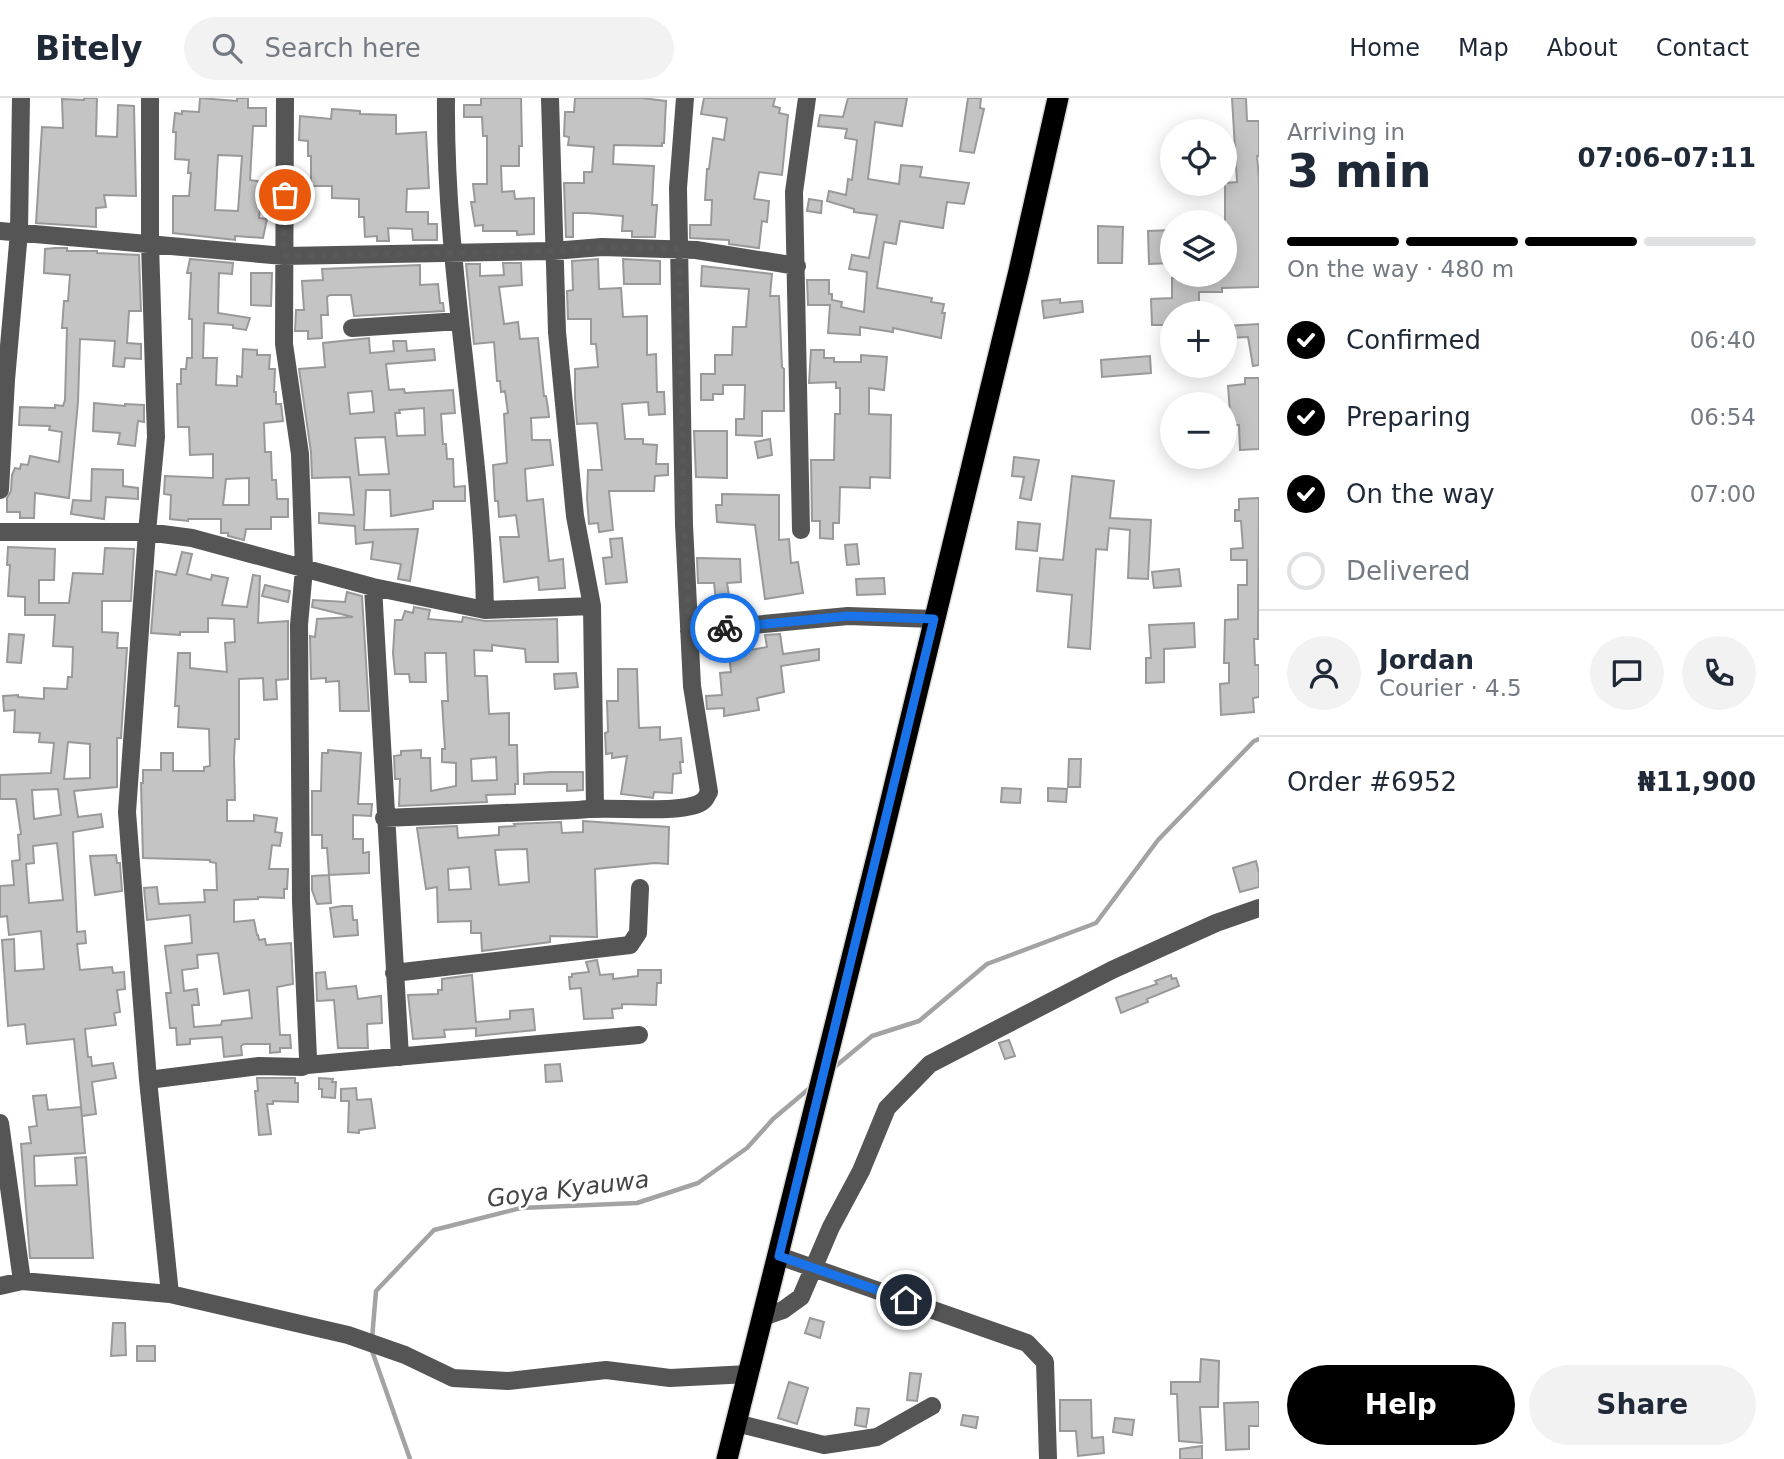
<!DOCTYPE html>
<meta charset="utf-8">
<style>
body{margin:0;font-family:"DejaVu Sans",sans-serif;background:#f2f2f3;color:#1f2937;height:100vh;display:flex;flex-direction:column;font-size:26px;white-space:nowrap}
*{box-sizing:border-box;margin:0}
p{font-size:23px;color:#747a83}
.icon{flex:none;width:38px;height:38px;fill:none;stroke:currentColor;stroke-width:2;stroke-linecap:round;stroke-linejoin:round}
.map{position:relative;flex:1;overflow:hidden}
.side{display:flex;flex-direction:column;background:#fff;width:525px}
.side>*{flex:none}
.buttons{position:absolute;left:1160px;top:21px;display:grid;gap:14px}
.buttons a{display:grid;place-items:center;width:77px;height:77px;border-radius:50%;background:#fff;box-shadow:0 4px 18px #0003;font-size:35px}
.pin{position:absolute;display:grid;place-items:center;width:60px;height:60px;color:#fff;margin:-30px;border:4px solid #fff;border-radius:50%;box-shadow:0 2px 7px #0007}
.courier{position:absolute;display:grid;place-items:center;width:70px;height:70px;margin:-35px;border:5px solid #1a73e8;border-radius:50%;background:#fff;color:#222;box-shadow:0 2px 9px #0007}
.headline em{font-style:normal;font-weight:800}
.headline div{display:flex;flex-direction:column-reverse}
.headline{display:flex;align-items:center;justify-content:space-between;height:119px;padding:0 28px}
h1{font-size:46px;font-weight:800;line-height:52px}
.bar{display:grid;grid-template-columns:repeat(4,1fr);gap:10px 7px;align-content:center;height:84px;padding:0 28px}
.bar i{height:9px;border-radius:5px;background:#e0e1e3}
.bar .selected{background:#000}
.bar p{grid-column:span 4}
.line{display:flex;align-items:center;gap:18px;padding:0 28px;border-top:2px solid #e0e1e3}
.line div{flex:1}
.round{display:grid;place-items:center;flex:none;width:74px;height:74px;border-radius:37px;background:#f2f2f3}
ol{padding:0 28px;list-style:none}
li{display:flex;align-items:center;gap:21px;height:77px}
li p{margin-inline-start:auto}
li .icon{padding:7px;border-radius:50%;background:#000;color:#fff;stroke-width:4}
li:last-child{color:#747a83}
li i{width:38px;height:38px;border:4px solid #e0e1e3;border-radius:50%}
.cta{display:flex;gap:14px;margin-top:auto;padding:14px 28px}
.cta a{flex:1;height:80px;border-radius:42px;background:#000;color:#fff;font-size:28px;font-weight:800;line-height:80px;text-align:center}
.cta a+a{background:#f2f2f3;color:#1f2937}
header{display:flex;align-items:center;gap:42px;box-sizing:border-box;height:98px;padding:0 35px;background:#fff;border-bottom:2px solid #e0e1e3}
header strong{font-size:33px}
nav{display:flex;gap:38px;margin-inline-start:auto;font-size:24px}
.search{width:490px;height:63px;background:#f2f2f3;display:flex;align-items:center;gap:18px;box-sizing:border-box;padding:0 24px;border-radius:38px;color:#747a83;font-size:26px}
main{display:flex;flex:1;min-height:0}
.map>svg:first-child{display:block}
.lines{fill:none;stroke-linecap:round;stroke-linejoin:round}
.stream{stroke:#a3a3a3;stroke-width:4.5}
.building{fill:#c4c4c4;stroke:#999;stroke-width:2;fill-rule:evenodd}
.highway-casing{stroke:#dbdbdb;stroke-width:24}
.minor{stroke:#555;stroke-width:18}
.highway{stroke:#000;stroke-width:21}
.done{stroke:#595959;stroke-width:7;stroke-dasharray:0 12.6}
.route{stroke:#1a73e8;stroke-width:9}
.labels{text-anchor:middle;stroke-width:5;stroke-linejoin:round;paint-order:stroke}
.water-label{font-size:24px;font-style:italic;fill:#444;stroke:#fff}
</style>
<header>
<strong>Bitely</strong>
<div class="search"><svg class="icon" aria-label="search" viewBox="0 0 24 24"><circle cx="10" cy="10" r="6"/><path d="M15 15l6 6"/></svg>Search here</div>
<nav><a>Home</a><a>Map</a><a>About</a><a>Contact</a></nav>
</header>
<main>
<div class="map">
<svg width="1259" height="1361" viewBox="0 0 1259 1361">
<rect width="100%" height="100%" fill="#fff"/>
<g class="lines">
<path class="stream" d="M831 972 872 938 919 923 987 866 1096 825 1158 742 1254 643 1259 641
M372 1241 376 1193 434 1132 521 1110 637 1105 698 1085 747 1050 773 1021 811 989
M371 1250 410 1361"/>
</g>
<path class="building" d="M84 0H97L96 38 117 39 118 7 134 8 136 98 104 97 106 109 96 110V129L36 125 42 29 63 30 62 1 84 2Z
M200 0 237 3V0H248V10H266V28H253L250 82 263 84 259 120 267 121 263 140 235 138V142L173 135V98H189L191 75H188L189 62 175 61 176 34H173L175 15 182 16V13L199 14ZM218 57 242 58 238 113 215 112Z
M481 0H521L522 48H519V68H501L502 94 514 93 515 101 534 100V136L517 137V133H483V127L475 128 471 104H475L473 86H487V38H483L482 19H464V7H481Z
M575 0H642L666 3 664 45H662V48L614 47 613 66 654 68 652 107H657L655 139H632V133H622L623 118 587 115H573V139H566L564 85H584V74H592L594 49 568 47 569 39 564 38 565 14H574Z
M704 0H775L773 8 780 10 779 15 788 17 782 77 759 74 754 101 769 103 767 124 762 123 759 150 729 146V142L690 140V127H711L712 102H705L707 71H709L713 40 724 42 727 20 701 16Z
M848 0H907L902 28 875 24 868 81 899 86 901 67 922 69 920 79 969 85 964 106 947 104 943 130 900 123 896 146 884 144 877 190 932 200 931 204 944 206 942 215H945L941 240 893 230V234L860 229V237L828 235 830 207H808L807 182H829V196H832V202L842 204 841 209 864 214 867 174 849 171 852 157 869 160 877 117 854 114V111L827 103 829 93 846 97 848 81 852 82 857 42 845 40 847 31 818 28 820 17 843 19Z
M968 0H981L980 10 984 11 974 55 960 53Z
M1232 0H1246L1247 23H1259V58H1257L1259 80V189L1222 190V194H1199V215H1172V227H1152L1151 201 1172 200V180L1225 177V85L1237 84Z
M332 11 360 13V16L396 17V36L426 34 429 90 407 91 406 114H428V126H437V142H413L412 131 388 130 389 143H377V138L365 139 364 119H359V101L332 100V88H311V58H308V43L299 42 300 18 331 21Z
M809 101 822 103 821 115 807 113Z
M1098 128 1123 129 1122 165H1098Z
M1172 132V165L1149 166 1148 133Z
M55 150H67V153H97V155L139 157 141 213H129L127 245 141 246V261L125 260 124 269 113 268 115 243 80 241 78 304 69 400 35 395 34 420H20V414H7V400L11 393 12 377 15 370 20 371 21 366 28 367 30 358 59 364 62 334 49 332 50 328 19 327 20 309 55 310V307L63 308 65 302 67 230H62L64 203H68L70 177 44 175 45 151Z
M190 161 233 165 232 176 219 175 218 215 250 220 246 232 233 230V227L204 225 203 260H217L216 287 237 288V278L242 279 243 251 257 252V257H270L269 271H275L274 294H276V306H281L283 323 264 325 265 354H271L272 382H276L277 401H288V419H271V431H246L244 442 228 438V435H221V421H188V423L170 421 171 397 164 396 165 378 213 380V356L190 357 189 329H178L177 286H181V271H186L187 260H192V221H189L191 175H187ZM249 380V407H223L226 381Z
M598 161 599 191 621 190 623 219 647 218V257L656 256 657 294H664L665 316 649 317 648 304 622 306 625 341H643V346L657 347 656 366H668V377L655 378 654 393H609L613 432 599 434 598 425 589 426 587 400 588 372H602L597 325 577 326 575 300V271L598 269 596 246H591V221H568L567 193 573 192 572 163Z
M623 161 660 163V186H624Z
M503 165H521L522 187 499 189 504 226 518 224 520 241 538 240 544 298H546L548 310 549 319 531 320 532 342H550L553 367 525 371 527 403 543 401 549 463 563 461 565 490 539 492 538 479 504 484 500 439H519L516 417 499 419 498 403H495L493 367 507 365 504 316 508 315 505 293 501 294 500 283H497L494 244 474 246 466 166H480V178L504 177Z
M420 167V187L438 186 440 205H443L444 213 354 218 351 197H330L327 199 328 217H321L322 240 308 241V233H295L296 212H304L302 183 323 182 322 171Z
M702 168 772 176 770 198H779L782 269 784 271V313H762V338L736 337V321H744L745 287H723V296H713V302H701V276H715V257H732L733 229H746L749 191 701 188Z
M251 175H272L271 208 251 207Z
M1060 201V205L1082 203 1083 214 1044 220 1042 203Z
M1259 226V267L1253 268 1248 239 1227 240 1226 228Z
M369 240 370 255 394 253 393 243H406L407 253 434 251 435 262 386 266 389 292 404 291 405 295 453 292 455 315 441 316 443 346H446L447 361H453L454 389 465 388V403H433V411L391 418 390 392H366L364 432 418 431 410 483 398 481 401 466 371 461 373 444 356 446 355 428 319 425V415L354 417 350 379 312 380 311 354 299 271 325 269 323 245ZM372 293 374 314 350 316 348 295ZM424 310 425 337 397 338 395 315H400L399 312ZM385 339 389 376 359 377 355 340Z
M811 252H824V260H834V264H861V257L887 259 884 292 869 290V316L891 317 890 380 870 379V390L840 389 839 425H833V441L820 440V423H812L811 362H834L835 316H840V290H836V284L809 285Z
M1150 258 1151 275 1102 279 1101 262Z
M1245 280H1259V351L1240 352 1239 327H1231L1228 288 1245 286Z
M94 305 125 308V306L144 307V324L138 323 135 348 118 346 120 335 93 333Z
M694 333H727V380L696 379Z
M770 341 772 357 758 360 755 344Z
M1014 359 1039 362 1031 402 1020 400 1024 379 1012 378Z
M92 371 123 372V388L138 390V401L106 399 104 421 71 416 73 402 91 403Z
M1072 378 1114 383 1110 420 1151 422 1148 481 1128 480 1130 432 1109 430 1107 452 1096 451 1090 551 1068 549 1072 497 1037 493 1040 460 1063 462Z
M722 396 779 397V442L789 441 791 465 798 464 803 495 765 501 755 427 717 424 716 407H722Z
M1259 400 1258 541H1254L1255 567H1259V599L1253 600 1254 614 1221 617 1220 586 1229 585V565H1224L1225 522 1238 521V487H1247V462H1231V451L1243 450 1241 423H1235V412H1239V401Z
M1018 424 1040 426 1037 453 1016 451Z
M622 440 627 484 606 486 603 460 612 459 610 441Z
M857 446 859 466 847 467 845 447Z
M8 449 55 451 54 482H39V505H69L73 475 103 476 105 450 134 451 131 503H102V534L118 535 117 550H127L121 640H117V689L74 693 78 719 101 716 103 729 73 734 77 834 85 833 86 845 77 846 80 872 112 869 113 875 124 874 125 891 117 892 120 914 114 915 116 927 85 931 88 959H91L92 968 113 965 116 980 92 984 96 1016 82 1018 74 941 27 946 25 926 8 928 2 842 14 841 15 873 44 871 41 833 9 837 7 818 0 819V788L14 787 12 763 20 762 18 737 21 736 16 701H0V677L51 675 54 645 39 644 40 635 14 634 15 612 4 613 3 598 18 597V599L44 601V590L67 591 68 579H72L73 549 53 548 55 517H25V499L8 498 10 467H7ZM68 644 90 646V680L64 681ZM58 691 61 717 34 721 32 692ZM57 745 63 802 29 805 26 766 34 765 33 748Z
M182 454 192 456 187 476 211 482 212 477 228 480 222 507 247 509 253 477 260 478 258 525 288 523V581L276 582 277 601 264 602 263 580 239 581V641H235L234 660 235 702H227V723H254V717L277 720 275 734 282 735 280 748 272 747 269 771H288L287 791H284V800L258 799V801L234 802V824L254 822 257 837H258L259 842 265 841 266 847 291 845 293 886 277 889 280 937H290L291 950H280V954L270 955V946H244L241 948 242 957 224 959 222 939 190 941V946L177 947 176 930H170L166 895H171L165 848 192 845 190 817 147 822 144 790 157 789 159 806 205 804 204 792H217L216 765 210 764V762L143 760 141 685H143V672H161V655H173V673H204V669L210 668 209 631 178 629 179 608H175L178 555H190V570L227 574 225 545 235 544 234 521 208 520V534H180V537L151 535 156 473 176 477ZM218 855 224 896 249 892 252 920 222 923 221 927 194 929 192 907H199L197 891 184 893 182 872 198 870 197 857Z
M697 460 740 461 741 484 727 485 731 510 717 512 714 485H698Z
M1179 471 1181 488 1154 490 1152 474Z
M884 480 885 496 857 497 856 481Z
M265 487 290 493 288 504 262 498Z
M347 494 362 498 369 613H340L339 583 326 584V580L311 581 310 538 315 539 317 521 353 519 312 509 313 502 345 504Z
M414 509 430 512 428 521 462 524 463 519 485 523 557 521 558 564H526L525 551 492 547V553L474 552 475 578H487L489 616 509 615V647H517L518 686H515V696L486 697 487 704 399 708 400 681H395L394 658 401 657V653L421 652V660H430L431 693 456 688V665L442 664V651H445L442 603H448L446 555H425L426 584H410L409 576H395L393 555 395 522H402L405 513 413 515ZM496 659 497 682 472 683 471 661Z
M1194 525 1195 549 1164 551V584L1146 585V560H1151L1149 527Z
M9 536 24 537 21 565 7 564Z
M780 536 783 556 819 551V562L781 568 784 594 757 600 759 612 724 618V610L707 611 706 598 722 597 720 575 731 574 727 541 738 540 740 554 767 549 765 537Z
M618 571H637L639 630 660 629V642L681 640 683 664H680L681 675 673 676 672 695 654 694 653 700 621 696 627 658 612 660V655L606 656 605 635 608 634 607 603H618Z
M576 575 578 589 555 591 554 576Z
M328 652 361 655 358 706H372L371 718 353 717V741H363V755L369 754V775L329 777 327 750H322V737H312V693H321L322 655H328Z
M1069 661H1081L1080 689H1068Z
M550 674H583V692L567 693V686H524V676Z
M1002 690 1021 691 1020 705 1001 704Z
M1048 690 1067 691 1066 704 1048 703Z
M583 723 669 729 668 766 655 765 595 771 597 839 550 838V844L482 853 481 835H471V823L438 824 437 789 426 791 417 730 457 728 458 740 499 737V729L515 728 514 726 561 724 562 735 583 734ZM527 751 529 784 499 787 495 752ZM469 769 471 791 449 792 448 771Z
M116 757 117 765H120L122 793 95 797 90 758Z
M1256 763 1259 775V789L1240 794 1233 770Z
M329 777 331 805 317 806 312 792V778Z
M342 808H352L353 822H357L358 837 334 839 330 810Z
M597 862 600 877 613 876V881L638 878V872H661V885H657L656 907 622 906V910L612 911 613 920 584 921 581 890 570 891 569 879H572V876L589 874 586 864Z
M325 874 327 891 356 888 358 901 381 898 382 925 367 926 368 950H338L334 902 317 903 316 875Z
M472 877 476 924 510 921V913L533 911 535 932 476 938V930L444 932 445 939 413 941 408 897 438 896V892H442V881Z
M1171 877 1172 881 1176 880 1179 888 1147 901 1148 904 1121 915 1116 900 1157 886 1155 883Z
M1009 942 1015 958 1005 961 999 945Z
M560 966 562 983 546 984 545 967Z
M257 980H295V985H298V1004L273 1003V1006H267L271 1036 259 1037 255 993H258Z
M319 980 333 981 332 984H336L335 1000 322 999V991H319Z
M356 990 357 1002 371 1001 375 1030 359 1032V1035L348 1034 349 1003H341V991Z
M46 997 48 1012 81 1009 85 1055 34 1058 35 1088 77 1087 75 1060 86 1059 93 1160H30L21 1046 31 1045 29 1029 37 1028 33 998Z
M810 1220 824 1224 820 1240 805 1235Z
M113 1225H125L126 1257 111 1258Z
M137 1248H155V1263H137Z
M1201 1261 1219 1263 1218 1309H1200L1202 1345 1179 1343 1177 1296H1171V1284H1200Z
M910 1275 921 1276 917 1303 907 1302Z
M789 1284 808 1290 797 1326 778 1320Z
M1060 1302H1091L1092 1340 1103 1339 1104 1355 1078 1358 1076 1333H1060Z
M1259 1304V1328H1249V1351L1226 1352 1224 1305Z
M857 1310 869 1311 866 1329 855 1327Z
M963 1317 978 1319 976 1330 961 1327Z
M1115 1320 1134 1322 1132 1337 1113 1334Z
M1202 1348V1361H1180V1351Z"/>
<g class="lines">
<defs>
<path id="highway" d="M727 1361 883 735 1019 173 1058 0"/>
</defs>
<use href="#highway" class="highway-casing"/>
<path class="minor" d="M150 0V146L156 339 147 434 127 714 148 982 170 1196
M446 0C444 172 482 341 485 512
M550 0 557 234 575 418 592 508 595 709
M0 133 284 158 553 153 602 149 696 152 797 168
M352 230 460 223
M0 392 6 282 19 134 21 0
M801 432 794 94 807 0
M0 434H147L192 440 373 489 485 512 592 508
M373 489 400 959
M689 533 848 518 934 521
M384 720 578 712C606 707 685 718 703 703 706 701 707 697 709 694L692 588 684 427 678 90 685 0
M394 875 630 847 638 835 640 790
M307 967 639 937
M148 982 259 968 302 969 307 967 308 960 301 803 299 527 304 471 300 356 284 246 285 0
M0 1025 22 1183
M779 1158 1027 1245 1045 1264 1048 1361
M0 1188 22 1183 170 1196 348 1237 405 1257 453 1280 508 1283 606 1272 670 1280 749 1276
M763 1219 783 1212 801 1199 831 1129 861 1073 887 1010 930 966 1112 872 1216 825 1259 810
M736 1325 824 1347 877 1339 932 1308"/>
<use href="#highway" class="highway"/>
</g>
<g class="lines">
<path class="done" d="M285 97 284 158 553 153 602 149 679 151 684 427 690 533 725 530"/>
<path class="route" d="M725 530 848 518 934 521 779 1158 906 1202"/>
</g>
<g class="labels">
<g class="water-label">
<text transform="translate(568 1091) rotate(-7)" y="8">Goya Kyauwa</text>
</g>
</g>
</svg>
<div class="buttons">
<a><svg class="icon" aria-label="locate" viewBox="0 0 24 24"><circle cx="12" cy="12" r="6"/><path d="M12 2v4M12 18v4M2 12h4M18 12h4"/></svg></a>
<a><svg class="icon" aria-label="layers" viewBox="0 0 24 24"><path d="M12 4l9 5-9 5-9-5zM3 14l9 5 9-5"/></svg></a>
<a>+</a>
<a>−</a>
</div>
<div class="pin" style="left:285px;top:97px;background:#ea580c"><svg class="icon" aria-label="bag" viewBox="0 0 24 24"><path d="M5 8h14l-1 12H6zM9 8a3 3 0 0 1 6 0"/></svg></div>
<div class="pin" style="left:906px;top:1202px;background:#1f2937"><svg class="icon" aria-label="home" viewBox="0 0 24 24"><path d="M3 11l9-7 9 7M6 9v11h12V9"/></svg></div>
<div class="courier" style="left:725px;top:530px"><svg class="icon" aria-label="bike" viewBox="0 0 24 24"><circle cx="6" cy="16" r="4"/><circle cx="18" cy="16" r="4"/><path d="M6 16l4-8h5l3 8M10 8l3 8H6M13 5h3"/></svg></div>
</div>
<section class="side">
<div class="headline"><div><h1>3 min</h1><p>Arriving in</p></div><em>07:06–07:11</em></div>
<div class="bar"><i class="selected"></i><i class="selected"></i><i class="selected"></i><i></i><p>On the way · 480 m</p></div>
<ol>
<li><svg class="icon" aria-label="check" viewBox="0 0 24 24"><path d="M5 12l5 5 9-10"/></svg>Confirmed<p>06:40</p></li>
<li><svg class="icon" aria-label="check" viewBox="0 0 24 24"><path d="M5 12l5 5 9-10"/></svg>Preparing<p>06:54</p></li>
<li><svg class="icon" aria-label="check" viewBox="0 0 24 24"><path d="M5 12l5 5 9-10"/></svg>On the way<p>07:00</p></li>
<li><i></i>Delivered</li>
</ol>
<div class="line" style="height:126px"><a class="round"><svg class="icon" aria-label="person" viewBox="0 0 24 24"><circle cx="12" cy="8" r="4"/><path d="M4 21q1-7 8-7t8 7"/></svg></a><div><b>Jordan</b><p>Courier · 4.5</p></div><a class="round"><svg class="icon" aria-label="chat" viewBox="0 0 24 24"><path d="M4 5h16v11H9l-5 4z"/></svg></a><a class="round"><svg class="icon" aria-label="phone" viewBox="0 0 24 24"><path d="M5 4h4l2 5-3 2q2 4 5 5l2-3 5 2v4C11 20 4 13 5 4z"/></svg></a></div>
<div class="line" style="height:91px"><div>Order #6952</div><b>₦11,900</b></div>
<div class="cta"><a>Help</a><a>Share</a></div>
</section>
</main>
